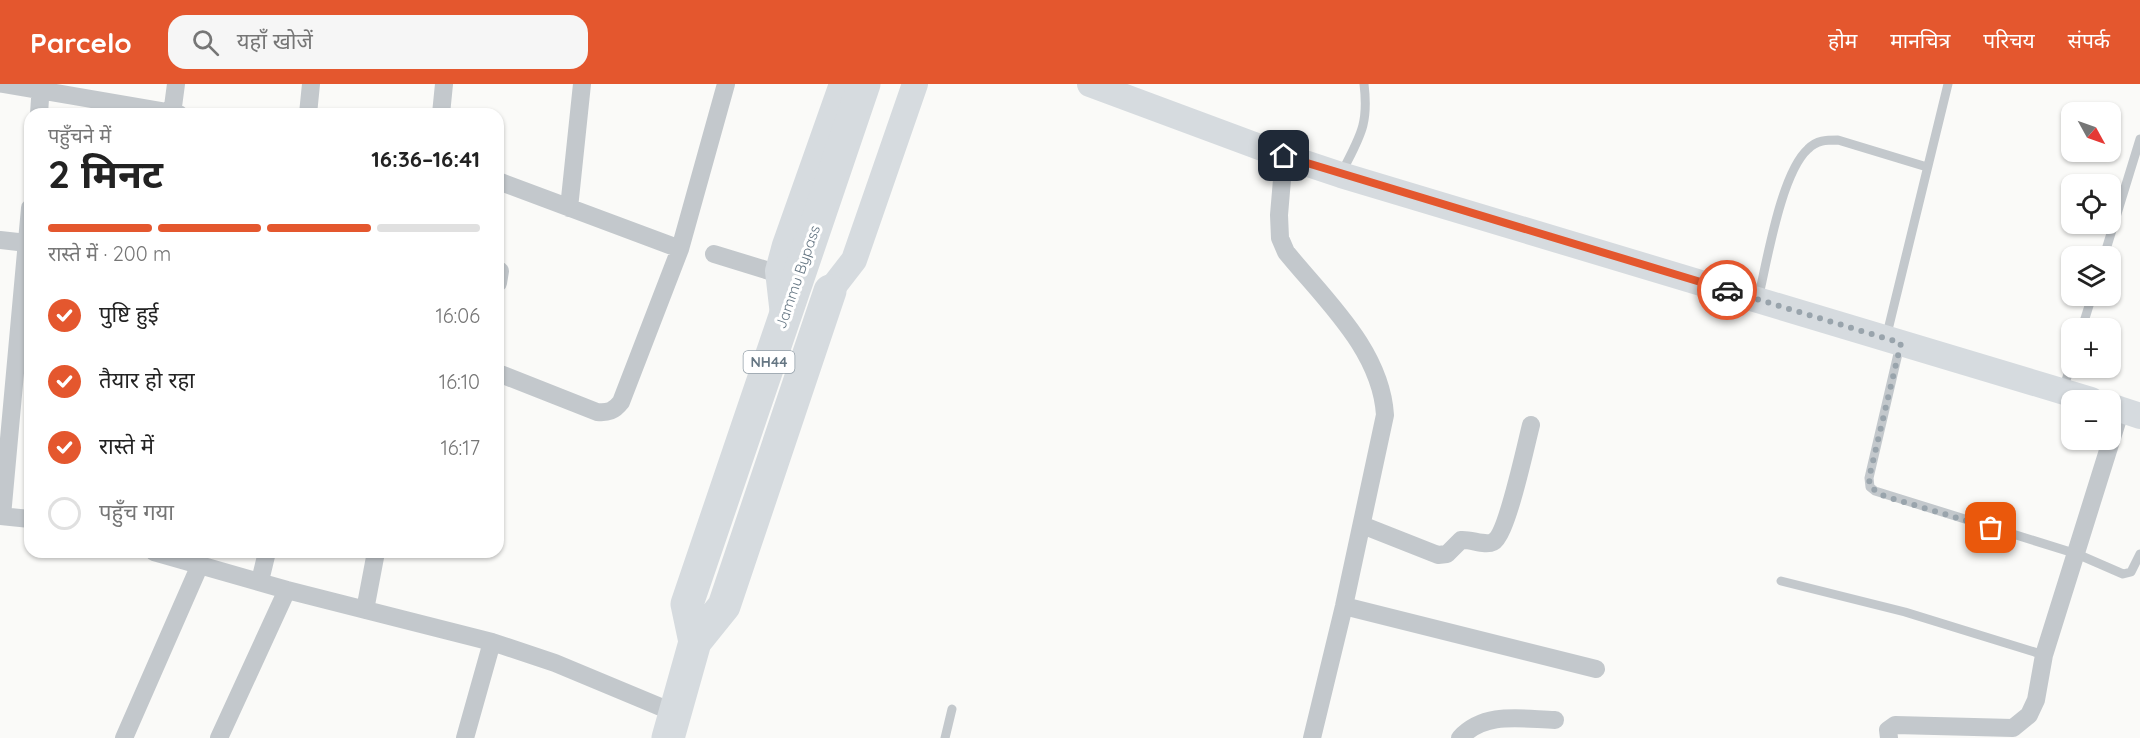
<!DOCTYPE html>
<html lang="hi">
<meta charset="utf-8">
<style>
body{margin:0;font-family:Quicksand,"Noto Sans Devanagari",sans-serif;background:#f6f6f6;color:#222;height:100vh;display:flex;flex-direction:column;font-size:22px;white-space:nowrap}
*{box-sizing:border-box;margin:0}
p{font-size:20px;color:#767676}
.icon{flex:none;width:33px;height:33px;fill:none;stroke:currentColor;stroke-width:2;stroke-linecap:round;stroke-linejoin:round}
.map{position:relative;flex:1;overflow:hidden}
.sheet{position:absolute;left:24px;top:24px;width:480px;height:450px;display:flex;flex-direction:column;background:#fff;border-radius:18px;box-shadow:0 2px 4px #0004}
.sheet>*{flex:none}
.needle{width:39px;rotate:130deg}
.tools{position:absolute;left:2061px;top:18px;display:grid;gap:12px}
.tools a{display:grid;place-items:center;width:60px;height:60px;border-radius:12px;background:#fff;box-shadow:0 2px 4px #0004;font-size:30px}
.pin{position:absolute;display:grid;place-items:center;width:51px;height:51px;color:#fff;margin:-26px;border-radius:12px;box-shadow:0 3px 9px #0006}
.courier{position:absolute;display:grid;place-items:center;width:60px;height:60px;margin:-30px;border:4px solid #e4572e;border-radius:50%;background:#fff;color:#222;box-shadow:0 2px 8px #0007}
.summary em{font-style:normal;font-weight:700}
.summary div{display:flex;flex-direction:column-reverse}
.summary{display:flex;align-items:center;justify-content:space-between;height:102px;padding:0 24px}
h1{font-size:39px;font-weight:700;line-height:45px}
.bar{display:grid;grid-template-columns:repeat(4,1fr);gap:9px 6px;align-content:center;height:72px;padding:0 24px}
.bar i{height:8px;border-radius:4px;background:#e0e0e0}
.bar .active{background:#e4572e}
.bar p{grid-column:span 4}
ol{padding:0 24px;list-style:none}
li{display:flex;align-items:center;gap:18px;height:66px}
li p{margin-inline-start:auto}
li .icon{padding:6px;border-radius:50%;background:#e4572e;color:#fff;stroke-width:4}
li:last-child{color:#767676}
li i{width:33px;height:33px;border:3px solid #e0e0e0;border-radius:50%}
header{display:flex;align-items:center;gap:36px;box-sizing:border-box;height:84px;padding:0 30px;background:#e4572e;color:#fff}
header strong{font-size:28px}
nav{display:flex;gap:33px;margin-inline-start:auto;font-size:21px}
.search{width:420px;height:54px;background:#f6f6f6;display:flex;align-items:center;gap:15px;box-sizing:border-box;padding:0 21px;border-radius:18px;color:#767676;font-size:22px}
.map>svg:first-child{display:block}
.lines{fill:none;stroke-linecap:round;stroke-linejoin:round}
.lane{stroke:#c3c8cc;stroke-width:9}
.street{stroke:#c3c8cc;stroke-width:18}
.secondary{stroke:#d6dbdf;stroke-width:26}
.highway{stroke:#d6dbdf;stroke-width:33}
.done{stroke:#99a4ac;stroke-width:6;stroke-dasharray:0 10.8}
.route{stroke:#e4572e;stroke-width:8}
.labels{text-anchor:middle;stroke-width:6;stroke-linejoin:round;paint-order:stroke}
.shield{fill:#fff;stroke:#939fa8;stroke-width:1.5}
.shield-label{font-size:14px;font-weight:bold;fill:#657683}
.street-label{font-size:15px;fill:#657683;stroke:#fff}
</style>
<header>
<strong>Parcelo</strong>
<div class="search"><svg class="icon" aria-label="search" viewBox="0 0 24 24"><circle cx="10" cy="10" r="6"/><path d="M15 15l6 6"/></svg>यहाँ खोजें</div>
<nav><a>होम</a><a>मानचित्र</a><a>परिचय</a><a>संपर्क</a></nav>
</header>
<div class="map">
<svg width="2140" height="654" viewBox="0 0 2140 654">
<rect width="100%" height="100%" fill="#fafaf8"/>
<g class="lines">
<path class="lane" d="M1342 88C1360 52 1369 41 1364 0
M2104 172 2140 55
M1758 215C1767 178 1781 89 1808 65 1817 56 1826 56 1838 56L1927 83
M2082 244 2092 212
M1886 254 1948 0
M1900 261 1869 394 1870 403 1875 407 2077 470 2123 490 2131 488 2140 470
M2063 306 2072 277
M1781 497 1905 528 2044 571
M945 654 952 625"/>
<path class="street" d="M3 0 179 30
M39 30 41 0
M172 30 176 0
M308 30 311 0
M441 30 444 0
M1284 72 1279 131 1280 154 1286 168C1325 216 1381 266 1385 331L1344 522 1312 654
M498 97 680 165
M569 124 582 0
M0 156 27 159
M714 170 779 190
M498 199 500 187
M498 289 597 328C608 329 614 327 621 318L680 165 726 0
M0 432 30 435
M2 432 30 124
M1362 441 1438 471 1447 470 1461 456C1471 455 1485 462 1493 458 1507 451 1526 360 1531 341
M154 468 287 506 492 558 555 579 675 629
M260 497 267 468
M1344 522 1596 585
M365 526 376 468
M124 654 199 483
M219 654 287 506
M465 654 492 558
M1460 654C1485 627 1521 635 1555 636
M1889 654 1888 646 1895 641 2013 644 2029 631 2036 616 2044 571 2121 325"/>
<path class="secondary" d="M1090 0 1284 72 1341 91 2091 316
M830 207 854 176 915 0
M783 231 778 187 785 161 842 0
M2110 322 2140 332"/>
<path class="highway" d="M695 558 687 520 864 0
M668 654 695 558 724 522 830 207"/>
</g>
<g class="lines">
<path class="done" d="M1727 206 1901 259 1869 394 1870 403 1884 412 1991 444"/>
<path class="route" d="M1284 72 1727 206"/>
</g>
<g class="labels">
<rect class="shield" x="743.5" y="267" width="51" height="22" rx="4.5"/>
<g class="shield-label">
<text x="769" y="283">NH44</text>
</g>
<g class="street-label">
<text transform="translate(798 193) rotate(-71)" y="5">Jammu Bypass</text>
</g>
</g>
</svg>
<div class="tools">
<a><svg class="needle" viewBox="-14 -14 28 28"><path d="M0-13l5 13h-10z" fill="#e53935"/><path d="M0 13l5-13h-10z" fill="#767676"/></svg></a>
<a><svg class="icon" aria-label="locate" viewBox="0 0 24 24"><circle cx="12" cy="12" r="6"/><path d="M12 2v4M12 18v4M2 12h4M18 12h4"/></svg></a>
<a><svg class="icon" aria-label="layers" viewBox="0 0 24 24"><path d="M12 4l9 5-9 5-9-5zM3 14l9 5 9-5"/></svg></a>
<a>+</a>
<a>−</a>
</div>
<div class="pin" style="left:1991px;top:444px;background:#ea580c"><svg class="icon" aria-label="bag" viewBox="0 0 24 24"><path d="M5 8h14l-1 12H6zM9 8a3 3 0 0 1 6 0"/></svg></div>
<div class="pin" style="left:1284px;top:72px;background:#1f2937"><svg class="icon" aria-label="home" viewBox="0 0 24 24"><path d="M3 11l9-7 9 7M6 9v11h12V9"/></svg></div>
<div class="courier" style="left:1727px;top:206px"><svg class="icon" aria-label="car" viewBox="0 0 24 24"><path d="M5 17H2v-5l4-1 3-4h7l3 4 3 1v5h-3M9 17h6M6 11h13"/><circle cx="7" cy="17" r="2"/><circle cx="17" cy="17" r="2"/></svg></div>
<section class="sheet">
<div class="summary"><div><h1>2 मिनट</h1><p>पहुँचने में</p></div><em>16:36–16:41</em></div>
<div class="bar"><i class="active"></i><i class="active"></i><i class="active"></i><i></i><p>रास्ते में · 200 m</p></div>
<ol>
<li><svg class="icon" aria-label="check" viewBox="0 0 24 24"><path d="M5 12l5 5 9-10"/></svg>पुष्टि हुई<p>16:06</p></li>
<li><svg class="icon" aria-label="check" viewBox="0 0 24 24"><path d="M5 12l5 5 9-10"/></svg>तैयार हो रहा<p>16:10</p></li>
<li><svg class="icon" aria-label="check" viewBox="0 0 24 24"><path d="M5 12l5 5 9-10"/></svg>रास्ते में<p>16:17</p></li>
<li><i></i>पहुँच गया</li>
</ol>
</section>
</div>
